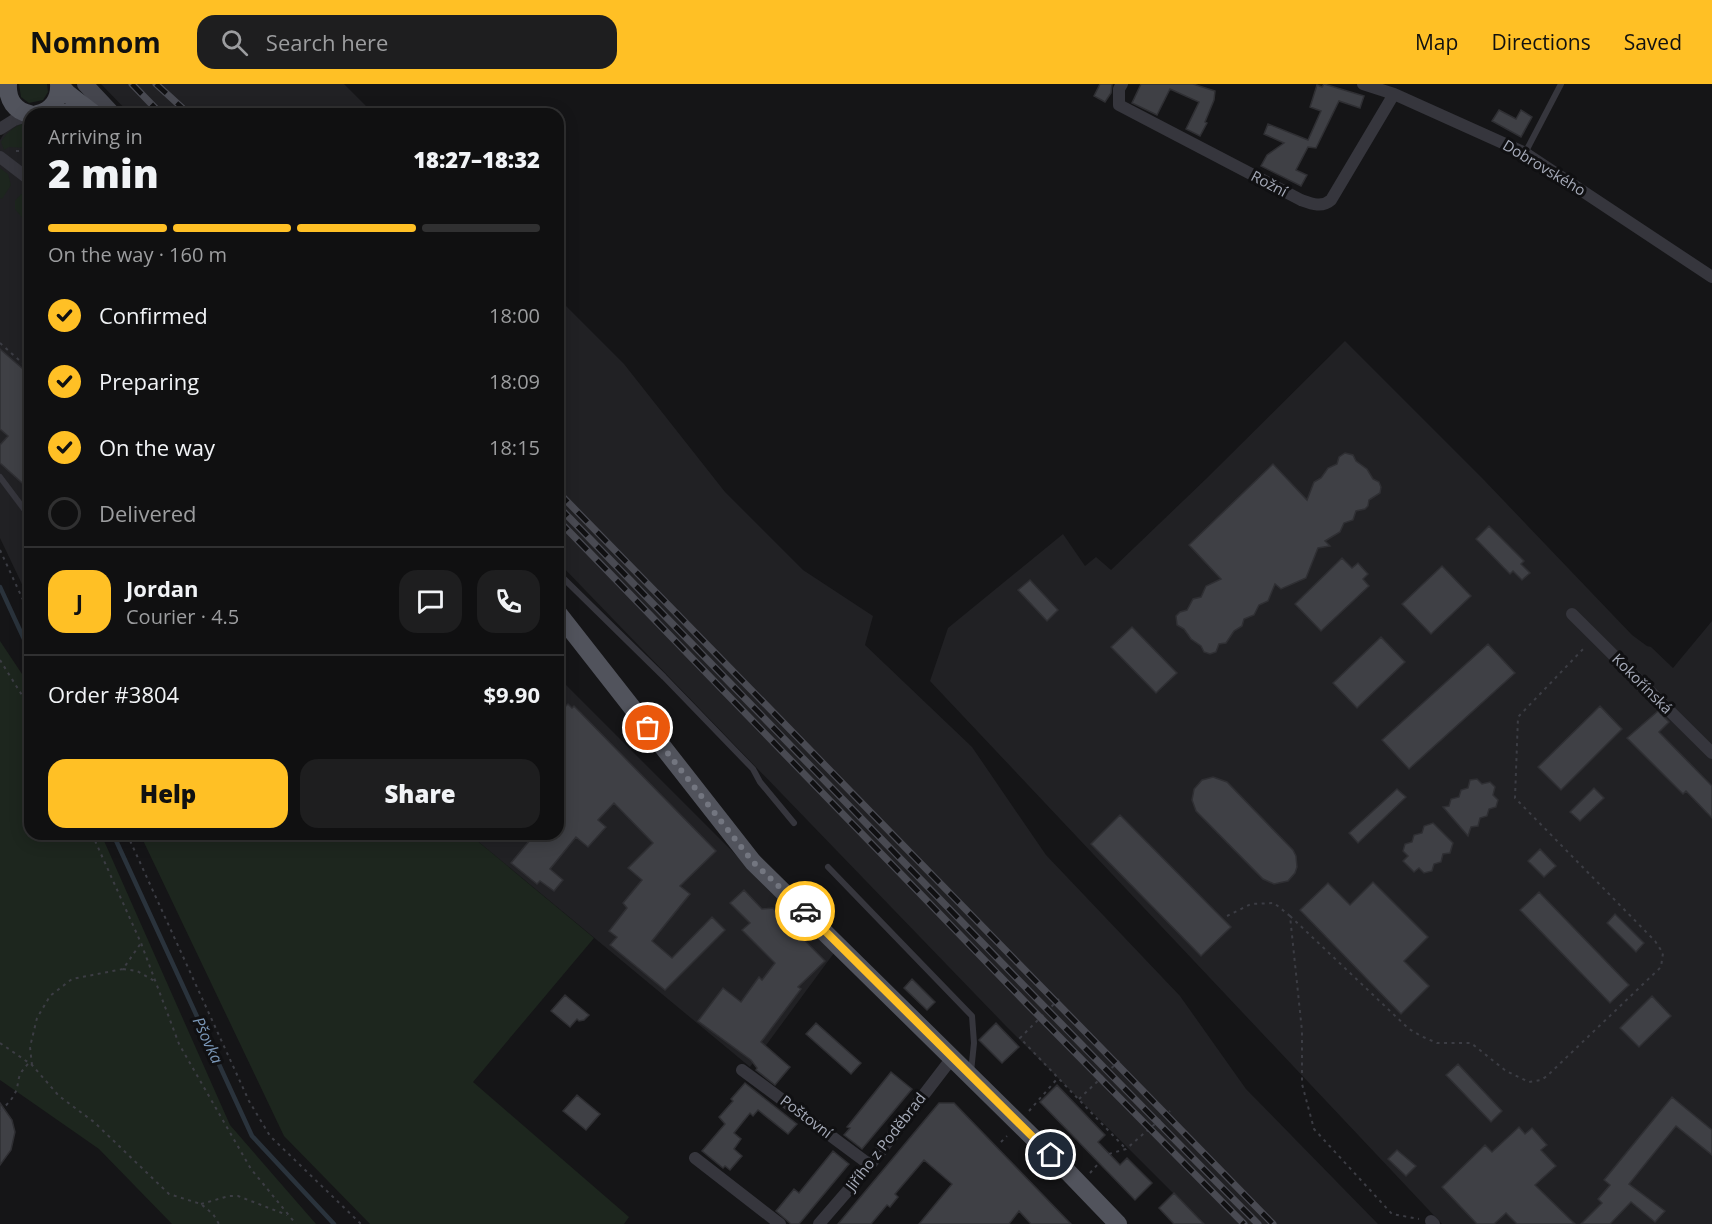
<!DOCTYPE html>
<meta charset="utf-8">
<style>
body{margin:0;font-family:"Open Sans",sans-serif;background:#1e1e1f;color:#f1f3f6;height:100vh;display:flex;flex-direction:column;font-size:22px;white-space:nowrap}
*{box-sizing:border-box;margin:0}
p{font-size:20px;color:#9c9d9f}
.icon{flex:none;width:33px;height:33px;fill:none;stroke:currentColor;stroke-width:2;stroke-linecap:round;stroke-linejoin:round}
.map{position:relative;flex:1;overflow:hidden}
.side{position:absolute;left:24px;top:24px;width:540px;height:732px;display:flex;flex-direction:column;background:#101011;border-radius:18px;box-shadow:0 3px 15px #0003,0 0 0 2px #303031}
.side>*{flex:none}
.pin{position:absolute;display:grid;place-items:center;width:51px;height:51px;color:#fff;margin:-26px;border:3px solid #fff;border-radius:50%;box-shadow:0 2px 6px #0007}
.courier{position:absolute;display:grid;place-items:center;width:60px;height:60px;margin:-30px;border:4px solid #ffc025;border-radius:50%;background:#fff;color:#222;box-shadow:0 2px 8px #0007}
.overview em{font-style:normal;font-weight:800}
.overview div{display:flex;flex-direction:column-reverse}
.overview{display:flex;align-items:center;justify-content:space-between;height:102px;padding:0 24px}
h1{font-size:39px;font-weight:800;line-height:45px}
.bar{display:grid;grid-template-columns:repeat(4,1fr);gap:9px 6px;align-content:center;height:72px;padding:0 24px}
.bar i{height:8px;border-radius:4px;background:#303031}
.bar .active{background:#ffc025}
.bar p{grid-column:span 4}
.line{display:flex;align-items:center;gap:15px;padding:0 24px;border-top:2px solid #303031}
.line div{flex:1}
.round{display:grid;place-items:center;flex:none;width:63px;height:63px;border-radius:18px;background:#1e1e1f}
ol{padding:0 24px;list-style:none}
li{display:flex;align-items:center;gap:18px;height:66px}
li p{margin-inline-start:auto}
li .icon{padding:6px;border-radius:50%;background:#ffc025;color:#111;stroke-width:4}
li:last-child{color:#9c9d9f}
li i{width:33px;height:33px;border:3px solid #303031;border-radius:50%}
.button{display:flex;gap:12px;margin-top:auto;padding:12px 24px}
.button a{flex:1;height:69px;border-radius:18px;background:#ffc025;color:#111;font-size:24px;font-weight:800;line-height:69px;text-align:center}
.button a+a{background:#1e1e1f;color:#f1f3f6}
header{display:flex;align-items:center;gap:36px;box-sizing:border-box;height:84px;padding:0 30px;background:#ffc025;color:#111}
header strong{font-size:28px}
nav{display:flex;gap:33px;margin-inline-start:auto;font-size:21px}
.search{width:420px;height:54px;background:#1e1e1f;display:flex;align-items:center;gap:15px;box-sizing:border-box;padding:0 21px;border-radius:18px;color:#9c9d9f;font-size:22px}
.map>svg:first-child{display:block}
.built{fill:#212124}
.green{fill:#1d261e}
.lines{fill:none;stroke-linecap:round;stroke-linejoin:round}
.stream{stroke:#2a333c;stroke-width:4.5}
.building{fill:#3f4045;stroke:#2f2f33;stroke-width:1.5}
.path{stroke:#3c3d44;stroke-width:2;stroke-dasharray:3 4.5;stroke-linecap:butt}
.lane{stroke:#36363d;stroke-width:6}
.street{stroke:#36363d;stroke-width:12}
.secondary{stroke:#44454d;stroke-width:16}
.primary{stroke:#51535c;stroke-width:18}
.rail-casing{stroke:#494a52;stroke-width:7}
.rail{stroke:#101012;stroke-width:4.5;stroke-dasharray:14;stroke-linecap:butt}
.done{stroke:#737680;stroke-width:6;stroke-dasharray:0 10.8}
.route{stroke:#ffc025;stroke-width:8}
.labels{text-anchor:middle;stroke-width:6;stroke-linejoin:round;paint-order:stroke}
.street-label{font-size:15px;fill:#a6abb9;stroke:#101012}
.water-label{font-size:16px;font-style:italic;fill:#7a97b7;stroke:#101012}
</style>
<header>
<strong>Nomnom</strong>
<div class="search"><svg class="icon" aria-label="search" viewBox="0 0 24 24"><circle cx="10" cy="10" r="6"/><path d="M15 15l6 6"/></svg>Search here</div>
<nav><a>Map</a><a>Directions</a><a>Saved</a></nav>
</header>
<div class="map">
<svg width="1712" height="1140" viewBox="0 0 1712 1140">
<rect width="100%" height="100%" fill="#151517"/>
<path class="built" d="M101 0H344L374 30H130Z
M30 38V517L0 454V56L8 43Z
M558 214 624 280 725 408 803 486 873 532 865 561 972 663 1046 771 1180 912 1246 1005 1378 1140H1204L1004 940 558 478Z
M1345 257 1483 395 1632 551 1647 562 1651 563 1673 584 1712 537V1140H1442L930 597 948 544 1063 450 1085 482 1096 473 1111 486 1207 394Z
M558 593 834 869 750 983 469 750H558Z"/>
<path class="green" d="M19 0H47L48 8 43 16 29 19 21 13Z
M30 37V64L9 63 4 66 1 58C8 46 17 41 30 37Z
M0 84 8 90 11 101 2 115 0 114Z
M21 110 30 111V143L15 125V117Z
M0 557 30 602V750H101L230 1041 316 1140H172L99 1065 0 996Z
M140 750H469L594 854 473 998 629 1133 624 1140H370L284 1052Z"/>
<g class="lines">
<path class="stream" d="M0 503 30 568
M113 750 252 1052 334 1140"/>
</g>
<path class="building" d="M1100 0H1112L1111 9 1105 18 1094 12Z
M1141 0H1193L1215 7 1214 16 1205 38 1207 39 1200 52 1186 45 1199 18 1170 5 1157 31 1132 19Z
M1324 0 1364 12 1360 24 1339 17 1316 64 1308 63 1296 86 1307 91 1301 102 1261 82 1267 71 1284 59 1264 50 1268 40 1308 56 1321 27 1310 23 1317 1 1322 3Z
M1499 26 1516 35 1521 26 1532 33 1521 53 1492 37Z
M0 265 30 291V406L0 379V361L8 352 0 345Z
M1345 369 1353 371 1356 377 1367 385 1373 395 1379 398 1381 403 1380 409 1369 416 1368 422 1365 425 1356 427 1353 436 1344 439 1340 448 1325 457 1330 462 1318 464 1306 494 1281 505 1275 500 1268 517 1259 521 1254 531 1244 535 1242 542 1234 547 1226 559 1219 560 1216 568 1210 570 1204 568 1201 562 1191 555 1184 545 1177 541 1176 532 1180 528 1187 526 1193 515 1201 513 1206 502 1221 495 1189 461 1273 380 1307 416 1314 398 1321 394 1328 384 1337 380 1339 373Z
M1489 442 1524 477 1521 480 1530 489 1522 496 1513 487 1510 490 1476 455Z
M1342 474 1352 484 1358 479 1368 490 1363 495 1369 502 1321 547 1295 520Z
M1442 482 1471 512 1431 550 1402 520Z
M1030 496 1058 526 1047 537 1018 506Z
M1132 543 1177 589 1156 609 1111 563Z
M1381 553 1405 578 1357 624 1333 599Z
M1488 560 1515 589 1409 685 1382 656Z
M568 620 572 624 574 622 716 767 680 802 690 810 652 857 672 874 712 833 725 846 665 906 610 861 617 853 609 847 627 824 623 819 642 796 628 784 653 759 614 719 598 736 606 743 588 763 576 753 550 785 563 796 554 807 540 797 537 800 511 779 535 750H558V629Z
M1600 622 1622 645 1561 706 1538 683Z
M1658 627 1669 638 1659 648 1712 702V734L1686 707 1683 710 1627 654Z
M1213 693 1227 698 1293 766 1296 772 1297 783 1295 789 1288 797 1274 800 1263 795 1196 727 1192 716 1194 705 1202 696Z
M1477 695 1482 700 1490 698 1495 703 1493 711 1498 716 1496 723 1489 725 1487 732 1480 734 1478 742 1471 743 1468 752 1443 723 1449 722 1451 715 1459 713 1461 706 1468 704 1470 696Z
M1594 704 1604 714 1580 737 1570 728Z
M1397 705 1406 713 1358 759 1349 749Z
M1120 731 1231 843 1201 872 1091 760Z
M1433 739 1453 759 1450 769 1443 770 1441 778 1434 780 1432 787 1424 789 1419 784 1414 788 1403 777 1408 772 1403 767 1405 760 1412 758 1414 751 1422 749 1424 742Z
M1540 765 1556 782 1544 793 1528 777Z
M1373 798 1428 853 1404 877 1429 902 1401 930 1300 826 1328 799 1350 821Z
M744 806 762 825 773 824 825 877 798 903 801 905 761 958 790 983 775 1001 756 986 757 984 751 976 698 937 723 904 741 918 759 893 762 896 775 879 742 846 750 839 730 819Z
M1539 808 1629 901 1610 919 1520 826Z
M1615 830 1644 859 1636 868 1607 839Z
M912 895 935 918 927 926 904 904Z
M565 911 589 931 584 936 579 937 577 935 570 943 551 927Z
M1652 912 1671 932 1639 963 1620 944Z
M816 939 861 979 851 990 806 950Z
M996 939 1019 963 1002 979 979 956Z
M1458 980 1502 1027 1491 1038 1446 991Z
M891 988 912 1005 862 1065 844 1051 850 1044 847 1043Z
M745 999 797 1040 788 1050 758 1026 753 1032 750 1029 734 1049 741 1055 734 1065 742 1072 730 1086 725 1082 723 1084 702 1067 725 1040 719 1033 733 1017 731 1015Z
M1057 1001 1105 1051 1098 1058 1120 1081 1127 1074 1152 1099 1135 1116 1040 1018Z
M577 1011 600 1030 586 1046 563 1027Z
M1672 1013 1712 1046V1071L1676 1042 1629 1100 1665 1127 1655 1138 1631 1118 1610 1140H1581L1602 1119 1598 1115 1610 1101 1604 1096Z
M0 1019 12 1036 15 1048 11 1066 0 1081Z
M939 1019H954L1071 1140H1031L1019 1127 1009 1140H919L952 1100 924 1076 895 1110 898 1113 890 1123 887 1121 871 1140H838Z
M1519 1043 1525 1050 1532 1044 1547 1061 1541 1066 1556 1082 1535 1101 1575 1140H1517L1506 1129 1494 1140H1477L1442 1103 1485 1061 1492 1068Z
M1397 1066 1416 1082 1406 1092 1388 1075Z
M833 1067 849 1080 799 1140H791L776 1127 794 1105 799 1109Z
M1174 1109 1204 1140H1174L1159 1124Z"/>
<g class="lines">
<path class="path" d="M16 67H30
M0 259 30 286
M0 466 30 531
M0 576 30 624
M92 750 141 859 179 960 251 1085 296 1140
M127 750 249 1017 270 1052 361 1140
M1227 832 1251 820 1274 819 1290 832 1302 947V1000L1314 1045 1392 1130 1419 1135
M1290 832 1409 945 1421 952 1437 959H1471L1506 987 1529 998 1541 996 1547 992 1661 883 1663 869 1655 857 1515 714 1518 633 1586 562
M123 885 137 887 156 898
M1059 915 1020 954 1126 1065
M0 959 32 981 59 1012 94 1038 169 1110 201 1120 213 1130 219 1140
M32 981 30 963 37 934 50 912 72 895 123 885 141 859
M1079 1015 1120 976
M1 1027C5 1022 11 1017 14 1011 21 999 14 994 28 980
M1029 1027 1057 995
M1001 1058 1007 1052
M1109 1070 1126 1065 1170 1027
M1090 1089 1099 1079
M201 1120 229 1112H238L287 1131"/>
<path class="lane" d="M1525 69 1561 0
M0 393 30 433
M558 489 664 593 753 685 760 698 794 739
M828 783 972 932 974 959 971 988"/>
<path class="street" d="M1122 0 1119 5V21L1301 116C1312 120 1322 124 1331 116L1394 10
M1363 0 1394 10 1525 69 1712 193
M0 45 14 36 30 31
M0 73 30 96
M1572 530 1712 669
M742 986 870 1081
M695 1074 780 1140
M1431 1137 1434 1140
M819 1140 870 1081 952 974"/>
<path class="secondary" d="M85 0 113 30"/>
<path class="primary" d="M8 0C7 16 15 27 30 30
M59 0 68 10 94 30
M41 29 58 28 73 30
M37 30C52 27 60 15 59 0
M558 529 753 778 1067 1087 1118 1140"/>
<defs>
<path id="rail" d="M132 0 161 30
M156 0 189 30
M558 408 1273 1140
M558 422C791 661 1023 903 1258 1140
M558 436 1027 920 1244 1140"/>
</defs>
<use href="#rail" class="rail-casing"/>
<use href="#rail" class="rail"/>
</g>
<g class="lines">
<path class="done" d="M648 644 753 778 805 827"/>
<path class="route" d="M805 827 1051 1071"/>
</g>
<g class="labels">
<g class="street-label">
<text transform="translate(1544 84) rotate(31)" y="5">Dobrovského</text>
<text transform="translate(1269 100) rotate(28)" y="5">Rožní</text>
<text transform="translate(1642 600) rotate(45)" y="5">Kokořínská</text>
<text transform="translate(806 1033) rotate(37)" y="5">Poštovní</text>
<text transform="translate(886 1058) rotate(-52)" y="5">Jiřího z Poděbrad</text>
</g>
<g class="water-label">
<text transform="translate(208 956) rotate(65)" y="6">Pšovka</text>
</g>
</g>
</svg>
<div class="pin" style="left:648px;top:644px;background:#ea580c"><svg class="icon" aria-label="bag" viewBox="0 0 24 24"><path d="M5 8h14l-1 12H6zM9 8a3 3 0 0 1 6 0"/></svg></div>
<div class="pin" style="left:1051px;top:1071px;background:#1f2937"><svg class="icon" aria-label="home" viewBox="0 0 24 24"><path d="M3 11l9-7 9 7M6 9v11h12V9"/></svg></div>
<div class="courier" style="left:805px;top:827px"><svg class="icon" aria-label="car" viewBox="0 0 24 24"><path d="M5 17H2v-5l4-1 3-4h7l3 4 3 1v5h-3M9 17h6M6 11h13"/><circle cx="7" cy="17" r="2"/><circle cx="17" cy="17" r="2"/></svg></div>
<section class="side">
<div class="overview"><div><h1>2 min</h1><p>Arriving in</p></div><em>18:27–18:32</em></div>
<div class="bar"><i class="active"></i><i class="active"></i><i class="active"></i><i></i><p>On the way · 160 m</p></div>
<ol>
<li><svg class="icon" aria-label="check" viewBox="0 0 24 24"><path d="M5 12l5 5 9-10"/></svg>Confirmed<p>18:00</p></li>
<li><svg class="icon" aria-label="check" viewBox="0 0 24 24"><path d="M5 12l5 5 9-10"/></svg>Preparing<p>18:09</p></li>
<li><svg class="icon" aria-label="check" viewBox="0 0 24 24"><path d="M5 12l5 5 9-10"/></svg>On the way<p>18:15</p></li>
<li><i></i>Delivered</li>
</ol>
<div class="line" style="height:108px"><b class="round" style="background:#ffc025;color:#111">J</b><div><b>Jordan</b><p>Courier · 4.5</p></div><a class="round"><svg class="icon" aria-label="chat" viewBox="0 0 24 24"><path d="M4 5h16v11H9l-5 4z"/></svg></a><a class="round"><svg class="icon" aria-label="phone" viewBox="0 0 24 24"><path d="M5 4h4l2 5-3 2q2 4 5 5l2-3 5 2v4C11 20 4 13 5 4z"/></svg></a></div>
<div class="line" style="height:78px"><div>Order #3804</div><b>$9.90</b></div>
<div class="button"><a>Help</a><a>Share</a></div>
</section>
</div>
